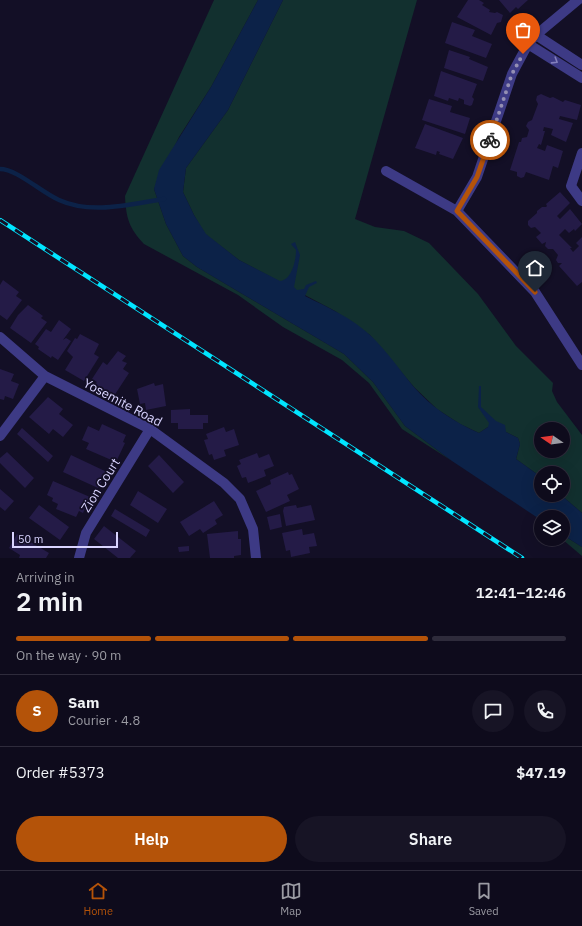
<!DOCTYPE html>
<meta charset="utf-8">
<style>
body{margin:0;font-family:"IBM Plex Sans",sans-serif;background:#171425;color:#f1f3f6;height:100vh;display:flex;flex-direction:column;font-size:15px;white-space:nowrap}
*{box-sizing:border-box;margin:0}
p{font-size:13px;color:#9b9ba3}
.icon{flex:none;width:22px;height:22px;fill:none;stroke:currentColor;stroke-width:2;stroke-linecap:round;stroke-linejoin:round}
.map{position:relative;height:558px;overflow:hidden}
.drawer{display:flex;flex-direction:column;background:#0e0b1c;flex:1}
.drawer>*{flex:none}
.needle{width:26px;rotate:283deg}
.tools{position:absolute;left:534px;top:422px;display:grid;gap:8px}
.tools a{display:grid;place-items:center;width:36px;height:36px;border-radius:50%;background:#0e0b1c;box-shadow:0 4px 16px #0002,0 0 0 1px #2e2b3b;font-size:20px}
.scale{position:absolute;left:12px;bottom:10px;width:106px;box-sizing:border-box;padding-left:4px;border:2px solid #d9d4ff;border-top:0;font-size:11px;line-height:14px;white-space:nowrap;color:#d9d4ff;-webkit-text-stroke:3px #130f26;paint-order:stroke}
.pin{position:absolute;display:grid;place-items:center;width:34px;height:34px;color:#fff;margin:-41px -17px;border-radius:50% 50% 50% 0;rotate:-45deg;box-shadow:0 0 4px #0007}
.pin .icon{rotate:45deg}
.courier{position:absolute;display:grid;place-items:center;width:40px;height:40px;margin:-20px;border:3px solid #b45309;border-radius:50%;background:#fff;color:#222;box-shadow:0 1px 5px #0007}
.head em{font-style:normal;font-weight:600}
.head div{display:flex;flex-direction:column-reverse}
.head{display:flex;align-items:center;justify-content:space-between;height:68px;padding:0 16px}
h1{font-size:26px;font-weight:600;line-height:30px}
.bar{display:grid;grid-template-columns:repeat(4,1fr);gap:6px 4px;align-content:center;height:48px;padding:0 16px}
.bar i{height:5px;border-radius:3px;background:#2e2b3b}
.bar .selected{background:#b45309}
.bar p{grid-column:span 4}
.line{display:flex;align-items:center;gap:10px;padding:0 16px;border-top:1px solid #2e2b3b}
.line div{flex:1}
.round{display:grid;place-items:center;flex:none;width:42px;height:42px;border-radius:21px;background:#171425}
.action{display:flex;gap:8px;margin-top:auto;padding:8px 16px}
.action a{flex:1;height:46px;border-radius:24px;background:#b45309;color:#fff;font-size:16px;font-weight:600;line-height:46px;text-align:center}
.action a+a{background:#171425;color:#f1f3f6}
.tabs{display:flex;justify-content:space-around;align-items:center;height:56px;border-top:1px solid #2e2b3b;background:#0e0b1c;font-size:11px;color:#9b9ba3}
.tabs a{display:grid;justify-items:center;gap:2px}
.tabs .selected{color:#b45309}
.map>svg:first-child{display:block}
.green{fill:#12302f;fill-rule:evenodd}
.water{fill:#0c2248}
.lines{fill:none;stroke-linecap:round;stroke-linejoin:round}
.stream{stroke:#0c2248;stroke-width:4.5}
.building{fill:#241b47}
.minor{stroke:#3d3a85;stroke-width:10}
.rail-casing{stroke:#00e5ff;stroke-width:4.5}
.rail{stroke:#130f26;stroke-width:3;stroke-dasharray:9;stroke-linecap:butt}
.oneway{stroke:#837fbc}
.done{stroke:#948fb3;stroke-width:4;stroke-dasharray:0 7.2}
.route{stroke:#b45309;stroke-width:5}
.labels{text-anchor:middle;stroke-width:3.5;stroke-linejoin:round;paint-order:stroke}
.street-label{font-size:13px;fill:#d9d4ff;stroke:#130f26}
</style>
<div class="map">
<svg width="582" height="558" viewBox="0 0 582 558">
<rect width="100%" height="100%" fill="#130f26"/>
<path class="green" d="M214 0H258L211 87 179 137 154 189 166 224 183 256 197 267 344 354 373 382 405 426 452 461 402 429 369 383 342 360 283 327 238 295 144 244C129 228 126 218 125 196Z
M283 0H417L355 219 375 227 404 231 429 243 478 294 516 346 553 383 552 391 557 402 582 435V513L561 495H563V473H541V477L516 459 520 444 518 438 506 432 488 427 479 433 460 424 437 409 414 387 370 335 335 311 239 260 205 234 194 215 183 192 186 168 228 110ZM541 429H563V451H541Z
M563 535 582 547V556L562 539Z"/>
<path class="water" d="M258 0H283L228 110 186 168 183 192 194 215 206 234 239 260 280 281C292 280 296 260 296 250L291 244 295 242 300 255 294 287 297 290 304 289 306 285 316 281 317 283 309 287 305 296C327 307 352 318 370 335 386 350 399 369 413 386 431 407 454 422 479 433L488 427 489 423 478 407 479 386H481V407L496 421 505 425 506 432 518 438 520 444 516 459 541 477V495H561L582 513V547L563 535V517H541V520L452 461 405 426 373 382 344 354 197 267 183 256 166 224 154 189 159 170 211 87Z"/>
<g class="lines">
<path class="stream" d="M0 169C17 169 42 193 59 200 92 215 130 204 164 199"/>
</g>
<path class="building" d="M468 0H479L484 3 482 5 490 10 489 12 495 13 497 12 503 15 501 22 497 23 491 35 457 17Z
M499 0H528L518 9 516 7 510 13Z
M452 22 475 30 472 36 492 44 486 58 445 43Z
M449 50 470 57 469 59 488 67 483 81 444 68Z
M441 71 477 84 472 97 474 99 472 105 470 106 464 104V100L459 98 458 101 449 98 448 101 434 96Z
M541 94 550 98 553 97 563 102 565 100 581 105 577 120 560 116 559 119 573 123 566 142 551 135 553 129 544 127 543 131H545L541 145 539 144 537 148 545 151 547 145 563 151 558 168 553 166 549 180 526 172 524 177 521 178 517 176V172L510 170 519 142H521L522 138 527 137 529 130 526 126 528 122 532 120 538 104 536 100 537 96Z
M429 99 452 106 450 112 470 118 465 134 422 120Z
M425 124 463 138 453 159 439 154 440 152 437 151 436 155 415 148Z
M560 192 570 203 557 216 560 219 570 209 582 224 575 231 574 229 569 233 565 229 559 235 572 248H570L573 252 579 246 576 243 582 237V282L577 286 559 266 562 263H558L556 260 558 255 553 249H548L545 246 546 242 542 244 536 237 541 233 535 227 531 228 528 225V221L537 213V211L542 207H546L547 206 546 204Z
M3 280 19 292 16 296 22 300 7 320 0 315V285Z
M28 305 43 316 41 318 47 322 31 343 10 328 18 315Z
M59 320 71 329 63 340 66 338 71 341 58 360 52 356 51 358 38 349 39 347 35 344 46 329 51 332Z
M80 334 99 344 94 354 99 357 84 381 65 370 73 357 67 351 75 338 77 339Z
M118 351 126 356 122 361 127 363 123 369 129 373 114 396 95 384 97 382 92 379 103 362 107 365Z
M0 369 14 374 11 381 19 384 13 399 5 396 4 400 0 399Z
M154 383 155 386 163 384 166 406 146 410 145 403 140 404 137 389Z
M48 397 63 409 59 414 73 425 63 437 53 429 49 434 29 417Z
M190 409V415H208V423H203V429H178V423H171V410Z
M102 424 126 435 123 442 125 443 116 462 86 449 89 443 82 440 88 426 99 431Z
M224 427 226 432 234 429 239 445 224 450 226 456 214 460 212 454 209 455 204 440 208 439 206 434Z
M22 428 53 456 48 462 17 434Z
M7 452 34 478 25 488 0 463V458Z
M257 453 259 458 269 454 274 466 264 470 266 476 248 483 246 477 242 478 237 466 241 464 239 460Z
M71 455 107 472 98 488 63 472Z
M159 455 184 482 173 493 148 466Z
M288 472 289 475 292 474 299 489 287 495 290 501 266 512 256 491 271 484 270 480Z
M53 481 90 497 83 513 79 511 76 517 56 509 58 504 52 501 53 498 47 495Z
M0 489 14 501 5 511 0 507Z
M138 491 167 509 158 523 130 505Z
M214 501 223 515 215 520 217 524 203 533 200 529 189 536 180 522Z
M39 505 69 527 60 540 29 518Z
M296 505 297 508 311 505 315 520 286 526 283 511 284 507Z
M115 509 150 530 146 537 111 516Z
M280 514 282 527 270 530 267 517Z
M104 526 136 551 130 558H118L94 539Z
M302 529 303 535 314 533 317 546 309 547 310 553 291 557 290 550 286 551 282 533Z
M238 531V539H241V555L234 556V558H210L207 534Z
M17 534 49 553 46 558H19L20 555 9 548Z
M189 546V551L179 552 178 547Z"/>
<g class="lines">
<path class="minor" d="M536 35 582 65
M528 44 582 78
M582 153 571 186 582 201
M386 171 457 211 535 292 582 365
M457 211 477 177 512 74 528 44 536 35 578 0
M0 337 45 376 150 429 224 483 240 499 253 529 256 558
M0 436 45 376
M79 558 86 533 150 429"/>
<defs>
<path id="rail" d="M0 220 522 558"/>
</defs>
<use href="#rail" class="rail-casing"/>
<use href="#rail" class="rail"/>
</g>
<defs><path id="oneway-chevron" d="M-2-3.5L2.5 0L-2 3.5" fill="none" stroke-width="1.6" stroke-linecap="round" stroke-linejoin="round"/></defs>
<use class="oneway" href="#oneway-chevron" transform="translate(555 61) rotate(32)"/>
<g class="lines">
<path class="done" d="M490 140 512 74 523 54"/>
<path class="route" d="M490 140 477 177 457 211 535 292"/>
</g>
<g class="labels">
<g class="street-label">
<text transform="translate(123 402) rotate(28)" y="5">Yosemite Road</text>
<text transform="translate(100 485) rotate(-58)" y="5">Zion Court</text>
</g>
</g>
</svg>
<div class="tools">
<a><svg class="needle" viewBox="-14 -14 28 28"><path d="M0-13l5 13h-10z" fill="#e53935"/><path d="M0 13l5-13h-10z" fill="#9b9ba3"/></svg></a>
<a><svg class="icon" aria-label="locate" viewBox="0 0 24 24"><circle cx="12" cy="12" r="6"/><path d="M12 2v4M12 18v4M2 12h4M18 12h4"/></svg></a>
<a><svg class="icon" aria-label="layers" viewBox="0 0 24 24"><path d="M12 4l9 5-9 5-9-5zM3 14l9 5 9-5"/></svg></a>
</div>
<div class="scale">50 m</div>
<div class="pin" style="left:523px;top:54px;background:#ea580c"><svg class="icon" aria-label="bag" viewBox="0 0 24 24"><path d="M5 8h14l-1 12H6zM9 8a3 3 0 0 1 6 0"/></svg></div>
<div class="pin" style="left:535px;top:292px;background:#1f2937"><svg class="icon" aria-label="home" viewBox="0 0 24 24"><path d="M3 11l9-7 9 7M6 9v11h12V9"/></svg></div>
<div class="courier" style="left:490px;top:140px"><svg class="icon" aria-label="bike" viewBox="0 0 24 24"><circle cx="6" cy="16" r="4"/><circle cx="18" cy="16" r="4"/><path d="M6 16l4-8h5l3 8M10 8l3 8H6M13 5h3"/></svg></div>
</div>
<section class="drawer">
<div class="head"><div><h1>2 min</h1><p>Arriving in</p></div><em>12:41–12:46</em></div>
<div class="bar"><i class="selected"></i><i class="selected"></i><i class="selected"></i><i></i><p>On the way · 90 m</p></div>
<div class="line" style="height:72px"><b class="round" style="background:#b45309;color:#fff">S</b><div><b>Sam</b><p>Courier · 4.8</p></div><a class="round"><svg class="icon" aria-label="chat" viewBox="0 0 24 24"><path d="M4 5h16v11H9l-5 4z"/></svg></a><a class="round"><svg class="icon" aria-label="phone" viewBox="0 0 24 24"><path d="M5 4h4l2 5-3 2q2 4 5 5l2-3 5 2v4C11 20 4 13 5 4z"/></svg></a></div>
<div class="line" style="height:52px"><div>Order #5373</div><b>$47.19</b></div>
<div class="action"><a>Help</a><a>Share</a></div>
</section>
<nav class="tabs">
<a class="selected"><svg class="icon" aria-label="home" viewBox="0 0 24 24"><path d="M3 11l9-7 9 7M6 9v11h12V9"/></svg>Home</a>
<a><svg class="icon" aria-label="map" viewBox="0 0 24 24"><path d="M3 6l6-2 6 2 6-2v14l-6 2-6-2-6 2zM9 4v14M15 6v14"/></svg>Map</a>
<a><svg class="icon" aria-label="saved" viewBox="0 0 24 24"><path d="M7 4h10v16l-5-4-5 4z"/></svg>Saved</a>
</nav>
